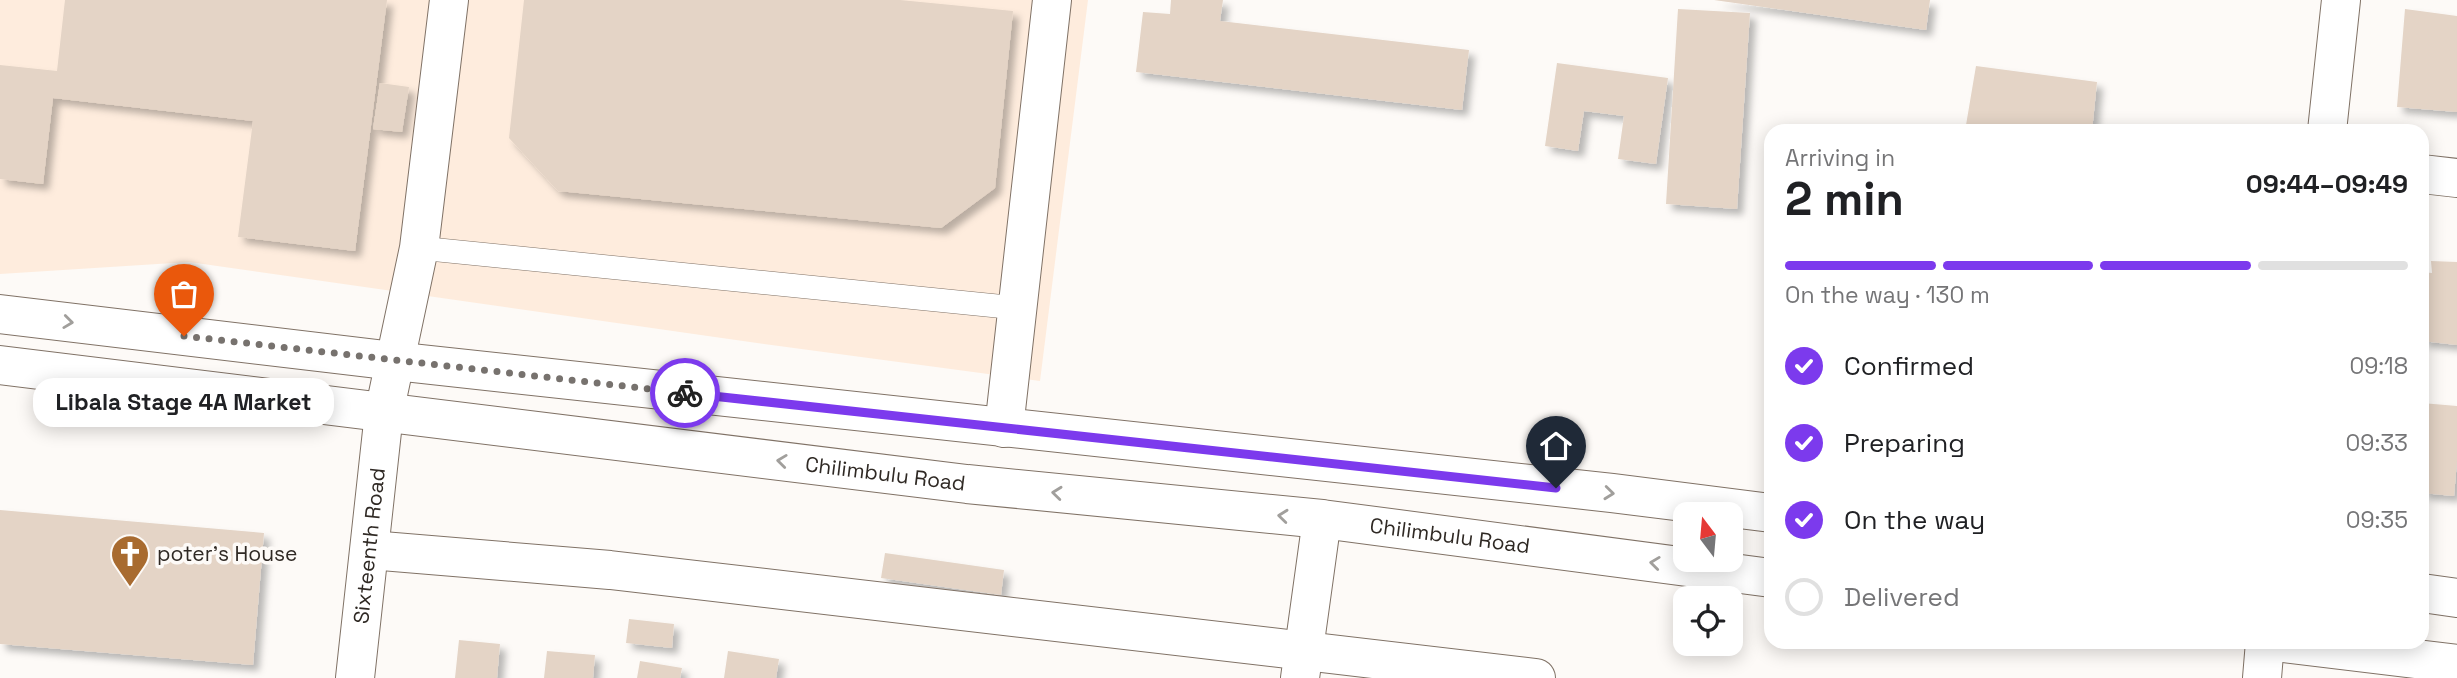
<!DOCTYPE html>
<meta charset="utf-8">
<style>
body{margin:0;font-family:"Space Grotesk",sans-serif;background:#f2f2f2;color:#202124;height:100vh;display:flex;flex-direction:column;font-size:26px;white-space:nowrap}
*{box-sizing:border-box;margin:0}
p{font-size:23px;color:#757577}
.icon{flex:none;width:38px;height:38px;fill:none;stroke:currentColor;stroke-width:2;stroke-linecap:round;stroke-linejoin:round}
.map{position:relative;flex:1;overflow:hidden}
.details{position:absolute;left:1764px;top:124px;width:665px;height:525px;display:flex;flex-direction:column;background:#fff;border-radius:21px;box-shadow:0 4px 18px #0003}
.details>*{flex:none}
.needle{width:46px;rotate:344deg}
.tools{position:absolute;left:1673px;top:502px;display:grid;gap:14px}
.tools a{display:grid;place-items:center;width:70px;height:70px;border-radius:14px;background:#fff;box-shadow:0 4px 18px #0003;font-size:35px}
.pin{position:absolute;display:grid;place-items:center;width:60px;height:60px;color:#fff;margin:-72px -30px;border-radius:50% 50% 50% 0;rotate:-45deg;box-shadow:0 0 7px #0007}
.pin .icon{rotate:45deg}
.courier{position:absolute;display:grid;place-items:center;width:70px;height:70px;margin:-35px;border:5px solid #7c3aed;border-radius:50%;background:#fff;color:#222;box-shadow:0 2px 9px #0007}
.bubble{position:absolute;height:49px;border-radius:21px;background:#fff;box-shadow:0 4px 18px #0003;font-size:23px;font-weight:700;line-height:49px;text-align:center}
.head em{font-style:normal;font-weight:700}
.head div{display:flex;flex-direction:column-reverse}
.head{display:flex;align-items:center;justify-content:space-between;height:119px;padding:0 21px}
h1{font-size:46px;font-weight:700;line-height:52px}
.bar{display:grid;grid-template-columns:repeat(4,1fr);gap:10px 7px;align-content:center;height:84px;padding:0 21px}
.bar i{height:9px;border-radius:5px;background:#e0e0e0}
.bar .selected{background:#7c3aed}
.bar p{grid-column:span 4}
ol{padding:0 21px;list-style:none}
li{display:flex;align-items:center;gap:21px;height:77px}
li p{margin-inline-start:auto}
li .icon{padding:7px;border-radius:50%;background:#7c3aed;color:#fff;stroke-width:4}
li:last-child{color:#757577}
li i{width:38px;height:38px;border:4px solid #e0e0e0;border-radius:50%}
.map>svg:first-child{display:block}
.built{fill:#feecdd}
.building{fill:#e4d4c6;filter:url(#shadow)}
.lines{fill:none;stroke-linecap:round;stroke-linejoin:round}
.lane-casing{stroke:#807266;stroke-width:24}
.street-casing{stroke:#807266;stroke-width:40}
.secondary-casing{stroke:#807266;stroke-width:40}
.lane{stroke:#fff;stroke-width:23}
.street{stroke:#fff;stroke-width:38}
.secondary{stroke:#fff;stroke-width:38}
.oneway{stroke:#a19f9c}
.done{stroke:#77726e;stroke-width:7;stroke-dasharray:0 12.6}
.route{stroke:#7c3aed;stroke-width:9}
.labels{text-anchor:middle;stroke-width:7;stroke-linejoin:round;paint-order:stroke}
.street-label{font-size:21px;fill:#2f2924;stroke:#fdfaf7}
.poi-label{font-size:21px;fill:#2f2924;stroke:#fdfaf7;text-anchor:start}
</style>
<div class="map">
<svg width="2457" height="678" viewBox="0 0 2457 678">
<defs>
<filter id="shadow"><feDropShadow dx="6" dy="6" stdDeviation="3.5" flood-color="#0004"/></filter>
</defs>
<rect width="100%" height="100%" fill="#fdfaf7"/>
<path class="built" d="M0 0H1088L1040 381 764 344 189 262 0 274Z"/>
<path class="building" d="M65 0H387L355 251 238 237 253 121 53 98 43 184 0 179V65L57 71Z
M524 0H900L1013 11 995 188 941 228 558 191 509 138Z
M1171 0H1223L1220 21 1469 50 1462 110 1136 72 1143 12 1170 14Z
M1714 0H1930L1926 30Z
M1678 9 1750 13 1737 209 1666 204Z
M2405 9 2457 16V112L2397 107Z
M1557 63 1668 78 1656 164 1618 159 1624 116 1584 111 1578 151 1545 146Z
M1976 66 2097 82 2092 131H1965Z
M380 83 409 87 402 132 373 129Z
M2431 261 2457 262V345L2422 341V272L2432 273Z
M2422 403 2457 406V461L2454 496 2422 493Z
M0 510 264 533 253 665 0 644Z
M885 553 1004 570 1001 595 881 578Z
M629 619 674 624 672 648 626 643Z
M459 640 500 644 497 678H455Z
M547 651 595 655 593 678H544Z
M728 651 779 659 776 678H724Z
M640 661 682 668 680 678H637Z"/>
<g class="lines">
<defs>
<path id="lane" d="M419 248 1017 308"/>
<g id="street">
<path d="M2327 131 2341 0"/>
<path d="M2422 174 2457 178"/>
<path d="M1004 428 1052 0"/>
<path d="M370 550 610 570 1536 678"/>
<path id="s1" d="M355 678 384 413 419 248 449 0"/>
<path d="M1300 678 1322 519"/>
<path d="M2262 678 2265 642"/>
</g>
<g id="secondary">
<path d="M0 314 394 361 1612 493 1771 513"/>
<path id="s2" d="M0 365 967 484 1322 519 1771 578"/>
<path d="M2422 593 2457 598"/>
<path d="M2275 642 2457 664"/>
</g>
</defs>
<use href="#lane" class="lane-casing"/>
<use href="#street" class="street-casing"/>
<use href="#secondary" class="secondary-casing"/>
<use href="#lane" class="lane"/>
<use href="#street" class="street"/>
<use href="#secondary" class="secondary"/>
</g>
<defs><path id="oneway-chevron" d="M-2-3.5L2.5 0L-2 3.5" fill="none" stroke-width="1.6" stroke-linecap="round" stroke-linejoin="round" transform="scale(1.75)"/></defs>
<g class="oneway">
<use href="#oneway-chevron" transform="translate(68 322) rotate(7)"/>
<use href="#oneway-chevron" transform="translate(782 461) rotate(-173)"/>
<use href="#oneway-chevron" transform="translate(1057 493) rotate(-174)"/>
<use href="#oneway-chevron" transform="translate(1609 493) rotate(6)"/>
<use href="#oneway-chevron" transform="translate(1283 516) rotate(-174)"/>
<use href="#oneway-chevron" transform="translate(1655 563) rotate(-173)"/>
</g>
<g class="lines">
<path class="done" d="M184 336 685 393"/>
<path class="route" d="M685 393 1556 488"/>
</g>
<defs>
<symbol id="church-pin" viewBox="-11 -11 22 30"><path d="M0 17L-7.5 6A9.5 9.5 0 1 1 7.5 6Z" fill="#a86b30" stroke="#fdfaf7"/><path d="M-1.2-6h2.4v3.5h3.3v2.4h-3.3V6h-2.4V-.1h-3.3v-2.4h3.3Z" fill="#fff"/></symbol>
</defs>
<g fill-rule="evenodd">
<use href="#church-pin" x="108" y="532" width="44" height="60"/>
</g>
<g class="labels">
<g class="street-label">
<text dy="7" stroke="none"><textPath href="#s2" startOffset="892">Chilimbulu Road</textPath></text>
<text dy="7" stroke="none"><textPath href="#s2" startOffset="1460">Chilimbulu Road</textPath></text>
<text dy="7" stroke="none"><textPath href="#s1" startOffset="133">Sixteenth Road</textPath></text>
</g>
<g class="poi-label">
<text x="157" y="561">poter's House</text>
</g>
</g>
</svg>
<div class="tools">
<a><svg class="needle" viewBox="-14 -14 28 28"><path d="M0-13l5 13h-10z" fill="#e53935"/><path d="M0 13l5-13h-10z" fill="#757577"/></svg></a>
<a><svg class="icon" aria-label="locate" viewBox="0 0 24 24"><circle cx="12" cy="12" r="6"/><path d="M12 2v4M12 18v4M2 12h4M18 12h4"/></svg></a>
</div>
<div class="pin" style="left:184px;top:336px;background:#ea580c"><svg class="icon" aria-label="bag" viewBox="0 0 24 24"><path d="M5 8h14l-1 12H6zM9 8a3 3 0 0 1 6 0"/></svg></div>
<div class="pin" style="left:1556px;top:488px;background:#1f2937"><svg class="icon" aria-label="home" viewBox="0 0 24 24"><path d="M3 11l9-7 9 7M6 9v11h12V9"/></svg></div>
<div class="courier" style="left:685px;top:393px"><svg class="icon" aria-label="bike" viewBox="0 0 24 24"><circle cx="6" cy="16" r="4"/><circle cx="18" cy="16" r="4"/><path d="M6 16l4-8h5l3 8M10 8l3 8H6M13 5h3"/></svg></div>
<div class="bubble" style="left:33px;top:378px;width:301px">Libala Stage 4A Market</div>
<section class="details">
<div class="head"><div><h1>2 min</h1><p>Arriving in</p></div><em>09:44–09:49</em></div>
<div class="bar"><i class="selected"></i><i class="selected"></i><i class="selected"></i><i></i><p>On the way · 130 m</p></div>
<ol>
<li><svg class="icon" aria-label="check" viewBox="0 0 24 24"><path d="M5 12l5 5 9-10"/></svg>Confirmed<p>09:18</p></li>
<li><svg class="icon" aria-label="check" viewBox="0 0 24 24"><path d="M5 12l5 5 9-10"/></svg>Preparing<p>09:33</p></li>
<li><svg class="icon" aria-label="check" viewBox="0 0 24 24"><path d="M5 12l5 5 9-10"/></svg>On the way<p>09:35</p></li>
<li><i></i>Delivered</li>
</ol>
</section>
</div>
